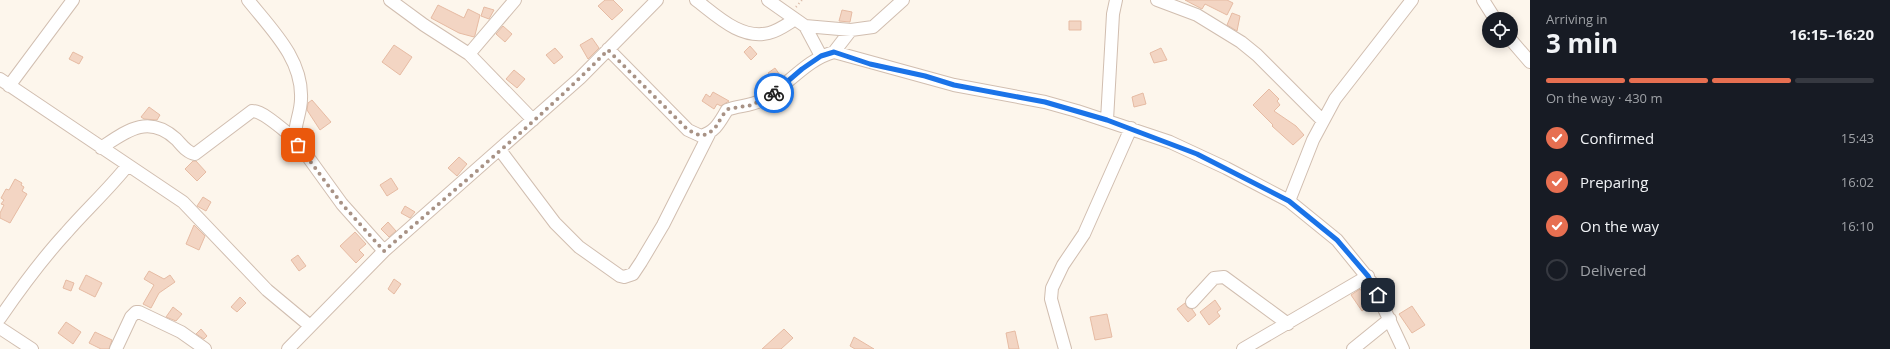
<!DOCTYPE html>
<meta charset="utf-8">
<style>
body{margin:0;font-family:"Open Sans",sans-serif;background:#20242c;color:#f1f3f6;height:100vh;display:flex;flex-direction:column;font-size:15px;white-space:nowrap}
*{box-sizing:border-box;margin:0}
p{font-size:13px;color:#9ea1a6}
.icon{flex:none;width:22px;height:22px;fill:none;stroke:currentColor;stroke-width:2;stroke-linecap:round;stroke-linejoin:round}
.map{position:relative;flex:1;overflow:hidden}
.panel{display:flex;flex-direction:column;background:#171b24;width:360px}
.panel>*{flex:none}
.controls{position:absolute;left:1482px;top:12px;display:grid;gap:8px}
.controls a{display:grid;place-items:center;width:36px;height:36px;border-radius:50%;background:#171b24;box-shadow:0 2px 10px #0003;font-size:20px}
.pin{position:absolute;display:grid;place-items:center;width:34px;height:34px;color:#fff;margin:-17px;border-radius:8px;box-shadow:0 2px 6px #0006}
.courier{position:absolute;display:grid;place-items:center;width:40px;height:40px;margin:-20px;border:3px solid #1a73e8;border-radius:50%;background:#fff;color:#222;box-shadow:0 1px 5px #0007}
.head em{font-style:normal;font-weight:700}
.head div{display:flex;flex-direction:column-reverse}
.head{display:flex;align-items:center;justify-content:space-between;height:68px;padding:0 16px}
h1{font-size:26px;font-weight:700;line-height:30px}
.bar{display:grid;grid-template-columns:repeat(4,1fr);gap:6px 4px;align-content:center;height:48px;padding:0 16px}
.bar i{height:5px;border-radius:3px;background:#363941}
.bar .on{background:#e76f51}
.bar p{grid-column:span 4}
ol{padding:0 16px;list-style:none}
li{display:flex;align-items:center;gap:12px;height:44px}
li p{margin-inline-start:auto}
li .icon{padding:4px;border-radius:50%;background:#e76f51;color:#fff;stroke-width:4}
li:last-child{color:#9ea1a6}
li i{width:22px;height:22px;border:2px solid #363941;border-radius:50%}
main{display:flex;flex:1;min-height:0}
.map>svg:first-child{display:block}
.building{fill:#f3d5c3;stroke:#e6bba3}
.lines{fill:none;stroke-linecap:round;stroke-linejoin:round}
.street-casing{stroke:#d1beb0;stroke-width:14}
.path{stroke:#d9b8a5;stroke-width:2;stroke-dasharray:1 3;stroke-linecap:butt}
.street{stroke:#fff;stroke-width:12}
.done{stroke:#a89285;stroke-width:4;stroke-dasharray:0 7.2}
.route{stroke:#1a73e8;stroke-width:5}
</style>
<main>
<div class="map">
<svg width="1530" height="349" viewBox="0 0 1530 349">
<rect width="100%" height="100%" fill="#fdf6ec"/>
<path class="building" d="M605 0H613L623 10 612 20 598 6Z
M1185 0H1227L1233 3 1227 15 1205 4 1202 9Z
M438 5 464 18 468 9 480 15 475 35 474 37 459 33 431 18Z
M484 7 494 10 489 19 481 16Z
M842 10 852 12 850 22 839 21Z
M1232 13 1240 16 1237 31 1227 25Z
M1069 21H1081V30H1069Z
M503 26 512 34 505 42 496 34Z
M592 38 599 48 588 59 580 45Z
M394 45 412 57 400 75 382 62Z
M750 46 757 54 751 60 744 52Z
M555 48 563 57 554 64 546 55Z
M1161 48 1167 60 1154 63 1150 53Z
M73 52 83 57 79 64 69 59Z
M775 68 780 75 773 80 768 73Z
M514 70 525 79 517 88 506 79Z
M1269 89 1279 99 1277 101 1280 105 1274 111 1296 126 1304 135 1293 145 1272 126 1273 125 1253 105Z
M713 92 729 101 721 106 717 104 714 109 702 101 706 94 710 97Z
M1143 93 1146 104 1134 107 1132 97Z
M312 100 331 122 320 130 307 110 308 103Z
M149 107 160 115 157 120 144 119 141 117Z
M459 157 467 164 457 176 448 168Z
M193 161H196L206 172 197 181 185 169Z
M391 178 398 189 387 196 380 185Z
M15 179 22 183 21 185 24 187 22 191 27 194 10 223 0 218V213L4 205 1 204 4 200 1 198 6 189 9 190Z
M203 197 211 202 206 211 197 206Z
M405 206 415 212 410 218 401 213Z
M388 222 396 231 389 237 381 229Z
M194 225 205 236 199 250 186 244Z
M355 232 366 244 359 250 364 255 356 263 340 246Z
M298 255 306 266 299 271 291 260Z
M149 271 164 279 170 275 175 282 159 293 151 308 143 304 154 285 144 279Z
M86 275 102 283 95 297 79 289Z
M394 279 401 284 394 294 388 289Z
M66 280 74 283 71 291 63 288Z
M1388 283 1393 297 1388 299 1381 285Z
M1360 289 1371 304 1362 311 1351 295Z
M240 297 246 303 237 312 231 307Z
M1215 300 1221 309 1217 312 1220 316 1209 325 1200 312Z
M1185 303 1187 307 1192 309 1196 315 1188 322 1177 309Z
M1412 306 1425 325 1412 333 1399 314Z
M173 307 182 314 176 321 166 317Z
M1107 314 1112 337 1095 340 1090 317Z
M66 322 81 332 73 344 58 333Z
M201 329 207 336 204 339 196 334Z
M784 329 793 338 781 349H762Z
M1015 331 1019 349H1009L1006 333Z
M95 332 112 340 109 349H101L89 343Z
M854 337 874 349H855L850 346Z"/>
<g class="lines">
<defs>
<path id="street" d="M248 0C271 29 303 59 301 99 301 113 294 125 295 139L342 204 384 251
M390 0 424 25 469 54 533 120
M696 0C717 16 741 40 769 33 778 31 786 25 794 20
M768 0 805 26 851 30 873 27 903 0
M1157 0 1197 15 1241 42 1257 55 1323 121
M1483 0 1495 19
M805 26 821 56
M1511 40 1530 62
M608 49 688 130 701 136C716 131 719 123 727 110 738 105 749 107 762 100 788 86 805 60 834 52L954 85 1045 102 1077 111 1170 142 1226 168 1289 201 1337 240 1372 283 1403 349
M834 52 851 30
M469 54 515 0
M0 79 183 202 267 290 309 325
M9 86 73 0
M1107 120 1113 14 1116 0
M101 148C125 132 148 113 176 139 181 144 187 153 195 154L252 111C264 111 284 131 295 139
M500 150 555 223 579 247 620 276 624 277 633 274 641 262 663 225 709 134
M1289 201 1313 140 1335 99 1412 0
M1192 302 1214 278 1224 277 1288 324
M0 318C20 289 41 260 66 233 86 210 109 189 128 165
M0 328 32 349
M116 349 131 317 136 312H139L181 332 205 349
M288 349 384 251 580 78 657 0
M1065 349 1051 299 1052 288 1063 265 1084 234 1131 128
M1243 349 1368 276
M1353 349 1390 319"/>
</defs>
<use href="#street" class="street-casing"/>
<path class="path" d="M796 7 802 0"/>
<use href="#street" class="street"/>
</g>
<g class="lines">
<path class="done" d="M298 145 342 204 384 251C460 185 538 121 608 50L688 130 701 136C720 130 716 121 728 109L752 105 774 93"/>
<path class="route" d="M774 93 802 69 821 56 834 52 870 64 925 76 954 85 1045 102 1107 120 1197 154 1289 201 1337 240 1368 276 1378 295"/>
</g>
</svg>
<div class="controls">
<a><svg class="icon" aria-label="locate" viewBox="0 0 24 24"><circle cx="12" cy="12" r="6"/><path d="M12 2v4M12 18v4M2 12h4M18 12h4"/></svg></a>
</div>
<div class="pin" style="left:298px;top:145px;background:#ea580c"><svg class="icon" aria-label="bag" viewBox="0 0 24 24"><path d="M5 8h14l-1 12H6zM9 8a3 3 0 0 1 6 0"/></svg></div>
<div class="pin" style="left:1378px;top:295px;background:#1f2937"><svg class="icon" aria-label="home" viewBox="0 0 24 24"><path d="M3 11l9-7 9 7M6 9v11h12V9"/></svg></div>
<div class="courier" style="left:774px;top:93px"><svg class="icon" aria-label="bike" viewBox="0 0 24 24"><circle cx="6" cy="16" r="4"/><circle cx="18" cy="16" r="4"/><path d="M6 16l4-8h5l3 8M10 8l3 8H6M13 5h3"/></svg></div>
</div>
<section class="panel">
<div class="head"><div><h1>3 min</h1><p>Arriving in</p></div><em>16:15–16:20</em></div>
<div class="bar"><i class="on"></i><i class="on"></i><i class="on"></i><i></i><p>On the way · 430 m</p></div>
<ol>
<li><svg class="icon" aria-label="check" viewBox="0 0 24 24"><path d="M5 12l5 5 9-10"/></svg>Confirmed<p>15:43</p></li>
<li><svg class="icon" aria-label="check" viewBox="0 0 24 24"><path d="M5 12l5 5 9-10"/></svg>Preparing<p>16:02</p></li>
<li><svg class="icon" aria-label="check" viewBox="0 0 24 24"><path d="M5 12l5 5 9-10"/></svg>On the way<p>16:10</p></li>
<li><i></i>Delivered</li>
</ol>
</section>
</main>
